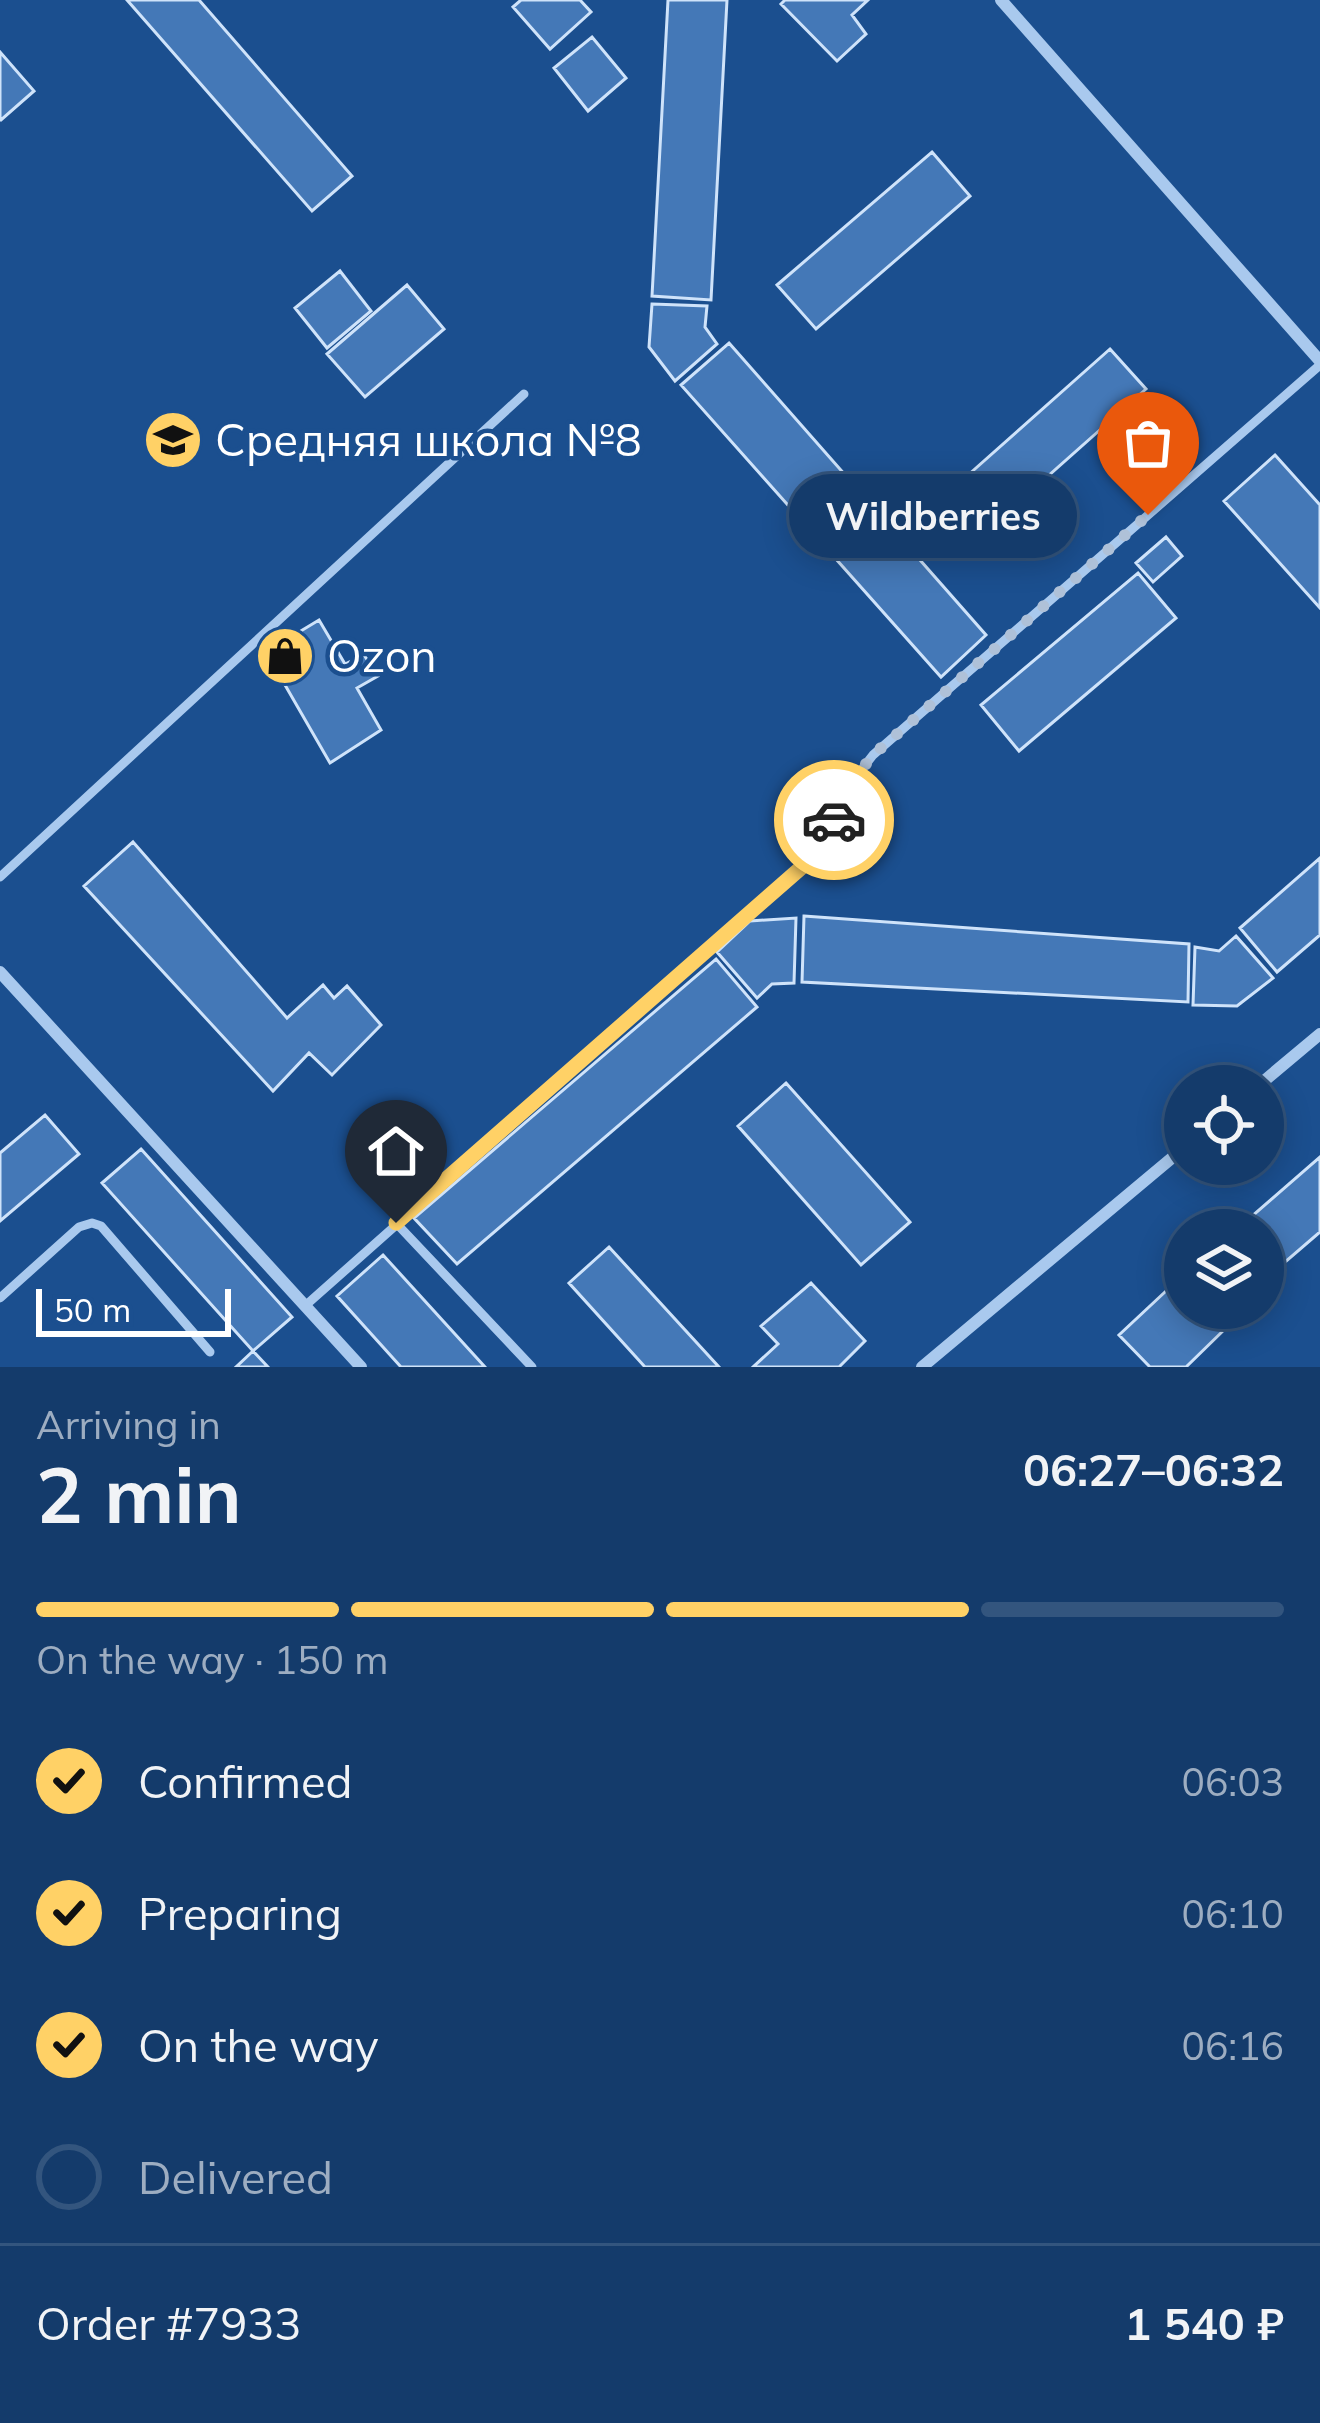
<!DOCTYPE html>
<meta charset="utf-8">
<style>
body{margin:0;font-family:Mulish,sans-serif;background:#214673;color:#f1f3f6;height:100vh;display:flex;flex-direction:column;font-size:45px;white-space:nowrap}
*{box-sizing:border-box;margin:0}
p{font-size:39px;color:#9dadc1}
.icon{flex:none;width:66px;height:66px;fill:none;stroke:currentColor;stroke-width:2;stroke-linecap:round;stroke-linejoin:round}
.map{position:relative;height:1367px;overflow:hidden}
.sheet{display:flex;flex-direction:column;background:#143b6b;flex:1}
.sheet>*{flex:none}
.controls{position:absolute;left:1164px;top:1065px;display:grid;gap:24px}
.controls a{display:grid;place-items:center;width:120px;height:120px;border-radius:50%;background:#143b6b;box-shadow:0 6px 30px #0003,0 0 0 3px #33557e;font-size:60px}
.scale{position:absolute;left:36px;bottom:30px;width:195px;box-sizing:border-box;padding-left:12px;border:6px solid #fff;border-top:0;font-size:33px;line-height:42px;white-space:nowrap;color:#fff;-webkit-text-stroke:9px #1b4f8f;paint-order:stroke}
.pin{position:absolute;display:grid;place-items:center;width:102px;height:102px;color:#fff;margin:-123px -51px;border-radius:50% 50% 50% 0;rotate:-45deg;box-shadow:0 0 12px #0007}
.pin .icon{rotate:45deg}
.courier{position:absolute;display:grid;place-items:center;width:120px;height:120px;margin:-60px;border:9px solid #ffd166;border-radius:50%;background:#fff;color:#222;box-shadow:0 3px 15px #0007}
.bubble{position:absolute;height:84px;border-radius:42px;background:#143b6b;box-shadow:0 6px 30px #0003,0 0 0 3px #33557e;font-size:39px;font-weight:700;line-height:84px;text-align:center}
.overview em{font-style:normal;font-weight:700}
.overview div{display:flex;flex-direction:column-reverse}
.overview{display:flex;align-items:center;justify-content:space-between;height:204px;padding:0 36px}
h1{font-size:78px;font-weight:700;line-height:90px}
.bar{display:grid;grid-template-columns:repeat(4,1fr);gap:18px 12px;align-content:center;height:144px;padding:0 36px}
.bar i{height:15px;border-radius:9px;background:#33557e}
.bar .selected{background:#ffd166}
.bar p{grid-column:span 4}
.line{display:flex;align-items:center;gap:30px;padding:0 36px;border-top:3px solid #33557e}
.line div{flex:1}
ol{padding:0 36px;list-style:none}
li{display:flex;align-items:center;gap:36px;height:132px}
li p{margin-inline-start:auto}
li .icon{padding:12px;border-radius:50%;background:#ffd166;color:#111;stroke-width:4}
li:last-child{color:#9dadc1}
li i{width:66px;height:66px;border:6px solid #33557e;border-radius:50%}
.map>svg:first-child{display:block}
.building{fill:#4478b7;stroke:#cfe3fa;stroke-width:3}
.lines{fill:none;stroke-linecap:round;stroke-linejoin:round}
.lane{stroke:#a9c9ee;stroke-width:9}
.street{stroke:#a9c9ee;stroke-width:12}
.done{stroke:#afc1d8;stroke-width:12;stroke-dasharray:0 21.6}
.route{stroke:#ffd166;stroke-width:15}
.labels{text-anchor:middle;stroke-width:9;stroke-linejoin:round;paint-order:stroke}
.poi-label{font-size:45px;fill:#fff;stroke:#1b4f8f;text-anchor:start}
</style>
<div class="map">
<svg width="1320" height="1367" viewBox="0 0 1320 1367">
<rect width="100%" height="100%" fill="#1b4f8f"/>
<path class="building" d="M127 0H199L352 176 312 211Z
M521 0H580L591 12 550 49 513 7Z
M668 0H727L711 300 652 296Z
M785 0H868L852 15 866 34 837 61 781 4Z
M592 37 626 78 588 111 554 68Z
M0 52 34 91 1 120 0 119Z
M932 152 970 196 816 329 777 285Z
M340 271 371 311 327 348 295 308Z
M407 285 444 329 365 397 327 354Z
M652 304 707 306 705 327 717 344 675 381 649 347Z
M729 343 986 635 941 677 681 385Z
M1110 349 1146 389 994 524 958 484Z
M1275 455 1320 505V608L1224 501Z
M1166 537 1182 556 1153 582 1136 563Z
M1138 573 1176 618 1019 751 981 705Z
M319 620 345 664 364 655 378 676 357 688 381 730 330 763 266 652Z
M133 842 287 1018 323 985 334 998 347 986 381 1025 332 1075 309 1053 273 1091 84 886Z
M1320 858V935L1277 972 1240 928Z
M804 916 1189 944 1188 1002 802 982Z
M796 918 794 983 772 984 757 998 717 952 750 921Z
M1236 936 1273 978 1237 1006 1193 1005 1195 947 1219 951Z
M716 959 757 1007 457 1264 414 1218Z
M786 1083 910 1222 861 1265 738 1126Z
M45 1115 79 1154 0 1221V1153Z
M141 1149 292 1317 253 1351 102 1183Z
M1320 1157V1232L1263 1281V1230H1236Z
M609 1247 719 1367H645L569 1283Z
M383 1255 485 1367H401L337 1296Z
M1181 1277 1185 1281V1308H1210L1227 1327 1186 1367H1150L1119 1335Z
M811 1283 865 1341 839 1367H753L778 1344 761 1326Z
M253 1351 268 1367H236Z"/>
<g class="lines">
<path class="lane" d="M0 877 524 394
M396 1223 532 1367
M0 1298 79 1227 92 1223 101 1226 210 1352
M306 1305 819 850 852 782 873 755 1320 365"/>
<path class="street" d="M1001 0 1320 361
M0 972 361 1367
M1258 1086 1320 1034
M922 1367 1185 1147"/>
</g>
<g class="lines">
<path class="done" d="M834 820 852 782 873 755 1148 515"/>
<path class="route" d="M396 1223 802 867 819 850 834 820"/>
</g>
<defs>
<symbol id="school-disc" viewBox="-11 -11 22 22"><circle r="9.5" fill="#ffd166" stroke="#1b4f8f"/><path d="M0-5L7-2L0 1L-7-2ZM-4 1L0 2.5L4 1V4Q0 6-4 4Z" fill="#111"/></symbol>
<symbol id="shop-disc" viewBox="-11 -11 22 22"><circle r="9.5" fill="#ffd166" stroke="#1b4f8f"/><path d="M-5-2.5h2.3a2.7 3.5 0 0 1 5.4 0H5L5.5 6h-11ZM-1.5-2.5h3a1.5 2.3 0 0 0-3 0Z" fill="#111"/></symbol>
</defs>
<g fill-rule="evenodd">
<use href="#school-disc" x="140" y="407" width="66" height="66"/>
<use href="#shop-disc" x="252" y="623" width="66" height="66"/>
</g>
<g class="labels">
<g class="poi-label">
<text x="215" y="456">Средняя школа №8</text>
<text x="327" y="672">Ozon</text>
</g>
</g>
</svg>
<div class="controls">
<a><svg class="icon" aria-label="locate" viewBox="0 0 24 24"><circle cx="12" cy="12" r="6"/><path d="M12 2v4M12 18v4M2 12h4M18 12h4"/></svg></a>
<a><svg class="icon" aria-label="layers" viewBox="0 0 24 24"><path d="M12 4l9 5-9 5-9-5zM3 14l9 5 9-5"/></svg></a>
</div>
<div class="scale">50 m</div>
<div class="pin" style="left:1148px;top:515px;background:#ea580c"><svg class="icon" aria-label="bag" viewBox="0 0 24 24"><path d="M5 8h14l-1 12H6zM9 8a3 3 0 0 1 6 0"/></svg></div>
<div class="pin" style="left:396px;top:1223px;background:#1f2937"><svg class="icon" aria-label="home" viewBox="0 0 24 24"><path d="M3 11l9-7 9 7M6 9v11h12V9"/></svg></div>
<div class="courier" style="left:834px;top:820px"><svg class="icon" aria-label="car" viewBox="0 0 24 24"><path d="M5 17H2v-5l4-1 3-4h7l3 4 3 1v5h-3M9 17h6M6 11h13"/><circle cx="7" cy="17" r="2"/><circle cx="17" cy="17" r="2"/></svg></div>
<div class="bubble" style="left:789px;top:474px;width:288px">Wildberries</div>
</div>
<section class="sheet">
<div class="overview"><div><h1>2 min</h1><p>Arriving in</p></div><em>06:27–06:32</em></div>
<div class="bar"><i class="selected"></i><i class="selected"></i><i class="selected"></i><i></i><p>On the way · 150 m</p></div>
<ol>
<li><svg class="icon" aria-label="check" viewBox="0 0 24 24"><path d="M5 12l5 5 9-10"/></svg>Confirmed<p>06:03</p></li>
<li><svg class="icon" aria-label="check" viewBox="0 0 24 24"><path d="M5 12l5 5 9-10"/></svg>Preparing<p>06:10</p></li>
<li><svg class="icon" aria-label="check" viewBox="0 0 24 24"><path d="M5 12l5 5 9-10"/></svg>On the way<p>06:16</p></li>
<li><i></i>Delivered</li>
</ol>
<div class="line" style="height:156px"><div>Order #7933</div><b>1 540 ₽</b></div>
</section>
